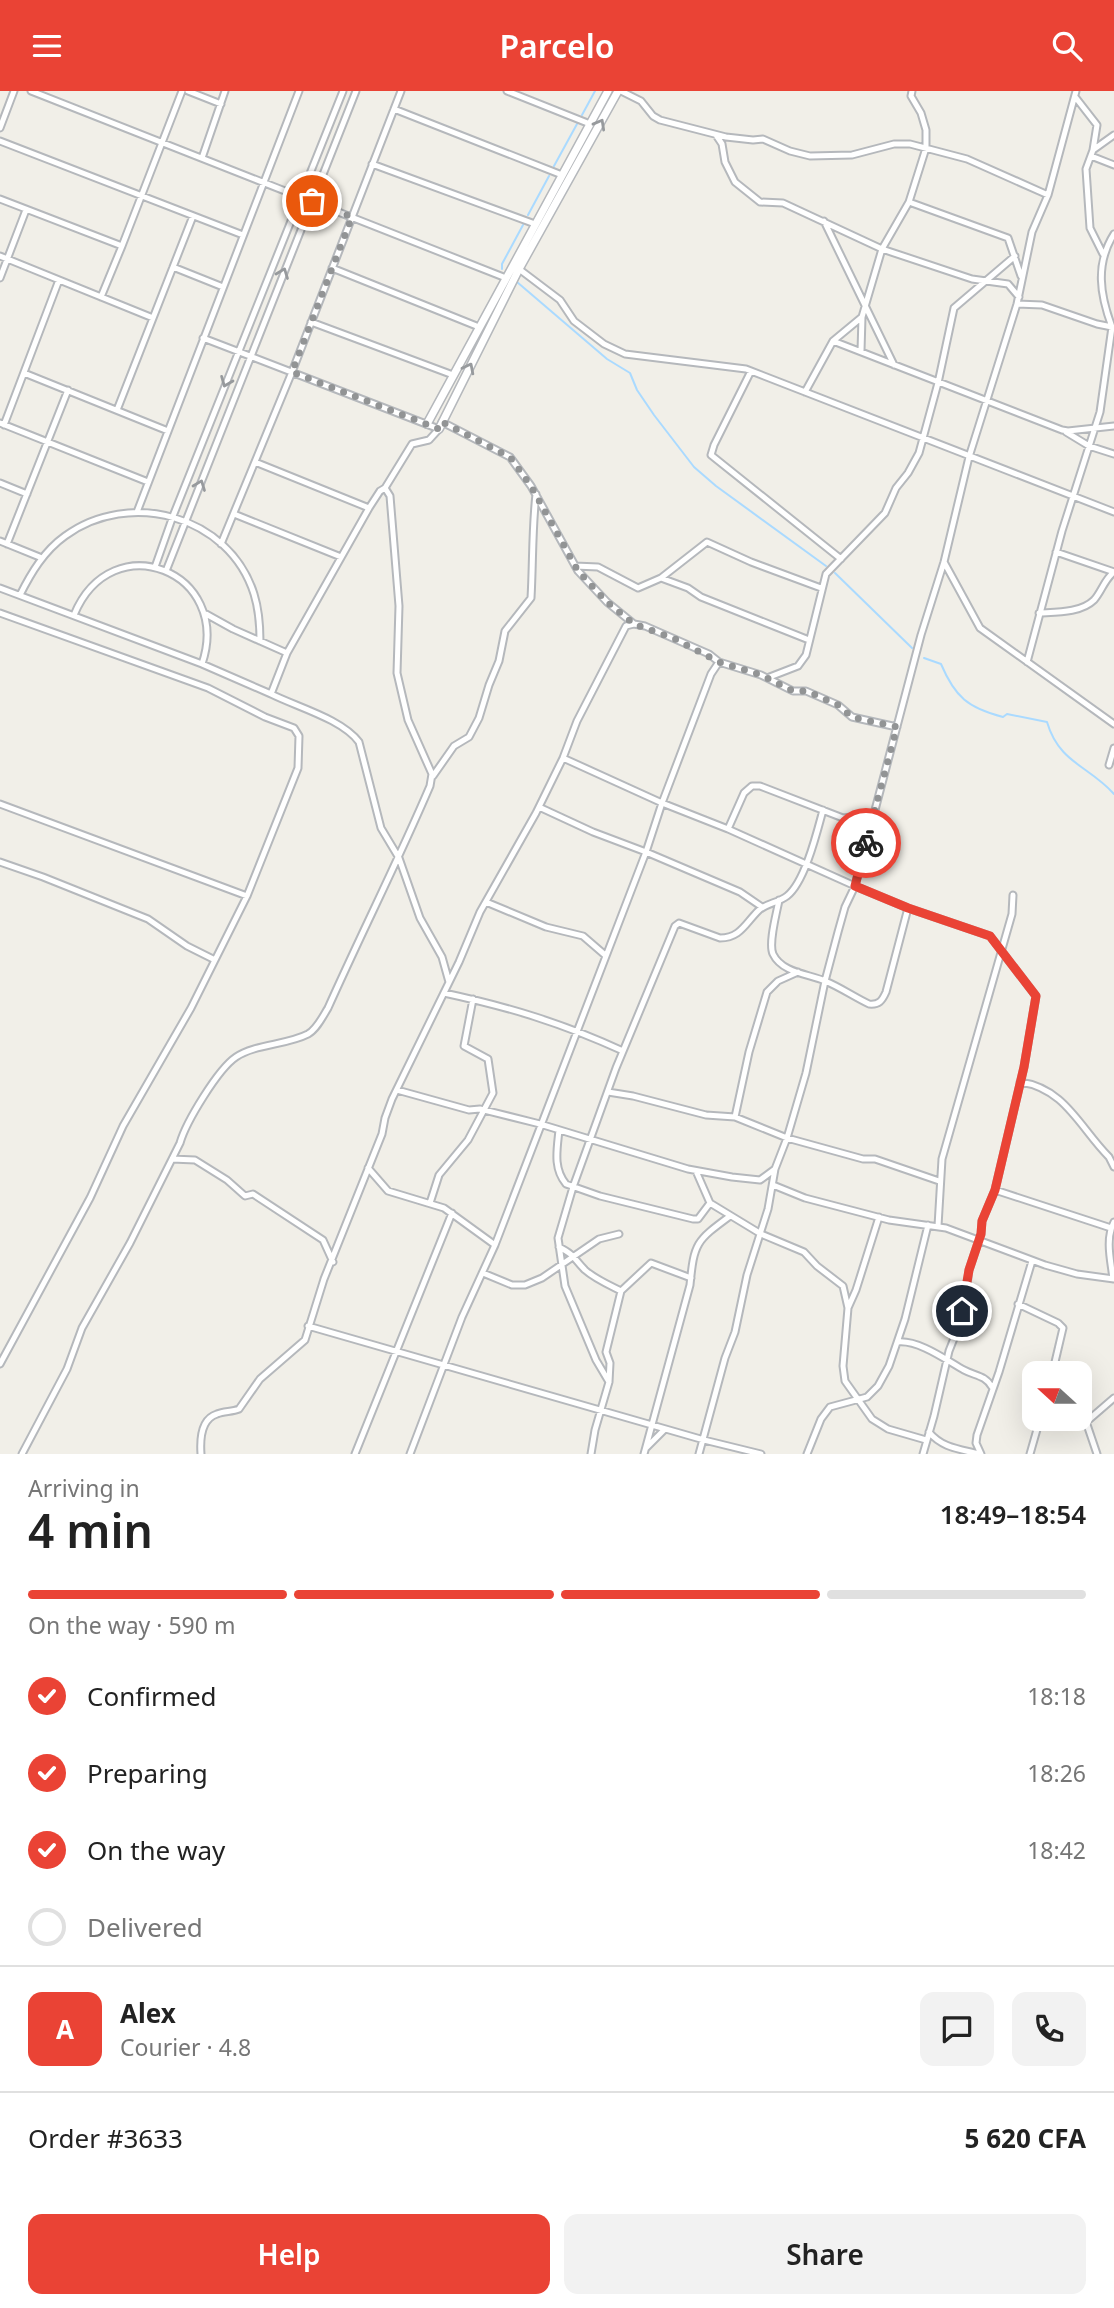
<!DOCTYPE html>
<meta charset="utf-8">
<style>
body{margin:0;font-family:"Noto Sans",sans-serif;background:#f2f2f2;color:#222;height:100vh;display:flex;flex-direction:column;font-size:26px;white-space:nowrap}
*{box-sizing:border-box;margin:0}
p{font-size:23px;color:#767676}
.icon{flex:none;width:38px;height:38px;fill:none;stroke:currentColor;stroke-width:2;stroke-linecap:round;stroke-linejoin:round}
.map{position:relative;height:1363px;overflow:hidden}
.side{display:flex;flex-direction:column;background:#fff;flex:1}
.side>*{flex:none}
.needle{width:46px;rotate:291deg}
.tools{position:absolute;left:1022px;top:1270px;display:grid;gap:14px}
.tools a{display:grid;place-items:center;width:70px;height:70px;border-radius:14px;background:#fff;box-shadow:0 7px 28px #0002;font-size:35px}
.pin{position:absolute;display:grid;place-items:center;width:60px;height:60px;color:#fff;margin:-30px;border:4px solid #fff;border-radius:50%;box-shadow:0 2px 7px #0007}
.courier{position:absolute;display:grid;place-items:center;width:70px;height:70px;margin:-35px;border:5px solid #ea4335;border-radius:50%;background:#fff;color:#222;box-shadow:0 2px 9px #0007}
.summary em{font-style:normal;font-weight:600}
.summary div{display:flex;flex-direction:column-reverse}
.summary{display:flex;align-items:center;justify-content:space-between;height:119px;padding:0 28px}
h1{font-size:46px;font-weight:600;line-height:52px}
.bar{display:grid;grid-template-columns:repeat(4,1fr);gap:10px 7px;align-content:center;height:84px;padding:0 28px}
.bar i{height:9px;border-radius:5px;background:#e0e0e0}
.bar .selected{background:#ea4335}
.bar p{grid-column:span 4}
.line{display:flex;align-items:center;gap:18px;padding:0 28px;border-top:2px solid #e0e0e0}
.line div{flex:1}
.round{display:grid;place-items:center;flex:none;width:74px;height:74px;border-radius:14px;background:#f2f2f2}
ol{padding:0 28px;list-style:none}
li{display:flex;align-items:center;gap:21px;height:77px}
li p{margin-inline-start:auto}
li .icon{padding:7px;border-radius:50%;background:#ea4335;color:#fff;stroke-width:4}
li:last-child{color:#767676}
li i{width:38px;height:38px;border:4px solid #e0e0e0;border-radius:50%}
.button{display:flex;gap:14px;margin-top:auto;padding:14px 28px}
.button a{flex:1;height:80px;border-radius:14px;background:#ea4335;color:#fff;font-size:28px;font-weight:600;line-height:80px;text-align:center}
.button a+a{background:#f2f2f2;color:#222}
header{display:flex;justify-content:space-between;align-items:center;height:91px;padding:0 28px;background:#ea4335;color:#fff;font-size:32px;font-weight:600}
.map>svg:first-child{display:block}
.lines{fill:none;stroke-linecap:round;stroke-linejoin:round}
.stream{stroke:#aadaff;stroke-width:2}
.minor-casing{stroke:#b5b8bc;stroke-width:9}
.tertiary-casing{stroke:#b5b8bc;stroke-width:10}
.minor{stroke:#fff;stroke-width:5}
.tertiary{stroke:#fff;stroke-width:7}
.oneway{stroke:#979a9d}
.done{stroke:#929495;stroke-width:7;stroke-dasharray:0 12.6}
.route{stroke:#ea4335;stroke-width:9}
</style>
<header><svg class="icon" aria-label="menu" viewBox="0 0 24 24"><path d="M4 6h16M4 12h16M4 18h16"/></svg>Parcelo<svg class="icon" aria-label="search" viewBox="0 0 24 24"><circle cx="10" cy="10" r="6"/><path d="M15 15l6 6"/></svg></header>
<div class="map">
<svg width="1114" height="1363" viewBox="0 0 1114 1363">
<rect width="100%" height="100%" fill="#f1efe8"/>
<g class="lines">
<path class="stream" d="M582 24 595 0
M554 75 577 33
M528 124 549 85
M502 178V173L523 134
M517 191 607 268 630 282 637 299 654 324 694 376 716 395 826 475
M835 482 912 557
M924 567 941 573C955 606 968 617 1003 626L1007 623 1047 631C1059 672 1089 675 1114 703"/>
<defs>
<path id="minor" d="M31 0 506 187
M188 0 221 13
M507 0 590 33
M621 0 641 10 653 25 660 29 726 46 753 49 763 48 790 60 810 65 852 64 894 53H910L967 68 1048 104
M1076 7 1097 34 1093 59
M394 18 562 84
M0 37 14 0
M716 44 722 53 725 71 735 91 760 111 783 112 882 158 972 188 1008 193 1019 206
M0 50 243 144
M1091 65 1114 74
M202 67 225 0
M372 73 535 133
M0 108 122 155 182 0
M909 111 1008 147 1021 185
M824 130 894 274
M1103 163 1090 137 1086 78 1093 59 1114 44
M0 165 153 227
M173 176 223 196
M332 177 479 236
M519 178 560 209 574 230 604 253 625 263 746 278 1114 421
M0 187 26 119
M101 206 122 155
M1017 213 1042 214 1097 233 1112 236
M311 231 453 284
M833 250 1062 339 1068 340 1114 335
M861 260 862 226 882 158 909 111 926 57V39L921 22 911 5 912 0
M751 280 714 354 711 364 841 468
M24 282 168 340
M805 301 833 250 862 226
M117 319 193 125
M442 331 510 366 531 395 578 480 607 511 634 533
M0 332 148 391
M4 334 59 189
M1066 341 1089 355 1114 363
M255 371 369 417
M0 392 27 403
M137 421 299 0
M234 423 341 466
M0 450 42 467
M7 453 68 299
M221 453 292 281 401 0
M1056 461 1114 481
M944 471 980 537 1114 633
M575 475 598 476 638 497 661 487 688 497 701 506 809 549
M155 476 173 425 343 0
M166 480 356 0
M661 487 707 451 751 471 821 497
M0 497 202 573 271 603 287 562 369 417 380 400 385 397
M20 504C31 482 44 460 65 445 129 398 229 424 254 503 259 519 260 534 260 550
M0 522 208 597 265 626 294 637 299 645 298 677 247 805 191 917 123 1035 90 1107 0 1273
M1039 522C1056 521 1081 522 1094 509 1102 500 1104 489 1114 481
M206 523 233 538 287 562
M74 524C112 432 233 481 202 573
M719 571 711 583 662 712 646 761 740 801 762 816
M1027 571 1062 440 1100 321 1112 236C1100 204 1095 173 1114 143
M767 587 798 575 806 564 826 483 885 422 896 397 908 382 919 362 938 292 954 217 1015 165
M271 603C297 616 342 628 359 651L381 737 399 767 420 827 442 866 449 891
M563 667 662 712 728 738 855 795 908 817 990 845 1036 905 1024 976 995 1099 982 1130 981 1143 969 1179 962 1227 949 1260 934 1325 923 1363
M1109 674 1114 657
M433 685 454 655 469 646 479 627 489 594 499 570 505 540 531 507C533 472 532 439 536 403
M0 713 247 805
M728 738 744 702 752 695H760L843 727 860 725 873 727
M0 771 43 786 148 828 187 855 215 869
M779 809C777 821 768 852 773 863 782 882 809 883 825 890 840 896 854 906 869 913 879 914 882 910 886 901L908 817
M486 811 546 836 583 845 605 864
M444 902C509 916 562 932 623 960
M1020 991C1065 997 1080 1037 1109 1066L1114 1076
M397 999 469 1019 480 1018 540 1033 688 1078 732 1086 760 1089 775 1078
M608 1001 633 1005 706 1024 735 1026 787 1047 863 1068H875L939 1090
M735 1026 749 961 767 901 778 890 798 881
M559 1039C557 1059 553 1077 566 1093L600 1105 693 1128H698L710 1112
M172 1068 195 1069 227 1089 245 1105 253 1103 323 1149 333 1171
M368 1077 388 1100 444 1117 495 1154
M696 1080 710 1112 761 1143 804 1161 817 1175 843 1195 848 1217 843 1275 845 1290 872 1328 888 1338 926 1349
M773 1094 805 1107 889 1129 946 1137 1045 1174 1077 1183 1114 1188
M995 1099 1111 1137
M430 1112 439 1084 468 1049 493 1002 488 968 464 955 473 908
M938 1135 942 1068 1012 823 1013 804
M559 1156C576 1165 573 1167 585 1179 595 1188 609 1194 621 1200L606 1261 610 1272 609 1291 595 1339 591 1363
M483 1182 512 1194H525L542 1187 599 1148 619 1143
M1113 1188C1111 1170 1105 1148 1114 1131
M621 1200 651 1172 691 1187
M1018 1213 1058 1232 1063 1237 1055 1271 1057 1283
M848 1217 856 1199 879 1126
M308 1235 704 1349 761 1363
M898 1251C919 1249 946 1269 964 1279 975 1285 985 1284 992 1296
M609 1291 596 1269 565 1195 558 1147 573 1096 616 977 675 835 679 832 720 847C740 847 745 833 758 820 766 812 778 812 787 805 805 791 817 741 823 719
M1080 1313 1097 1363
M1085 1332 1114 1307
M929 1341C942 1357 960 1358 979 1363
M646 1357 665 1338
M22 1363 67 1278 82 1237 130 1152 180 1052C186 1031 218 978 236 966 255 953 287 954 308 943 317 938 323 925 328 917 361 843 398 770 430 695L432 683 408 629 397 582 399 515 390 405 385 397 412 353 429 349 439 338 203 247
M201 1363C200 1349 201 1328 217 1323 224 1320 232 1321 239 1318L260 1288 305 1249 324 1188 382 1043 385 1027 392 1008 459 871 480 821 536 722 563 667 577 630 626 535 634 533 645 535 709 563 719 571 761 584 793 600H806L838 614 852 626 897 636
M355 1363 452 1122
M410 1363 462 1226 495 1154 646 761 593 741 539 716
M644 1363 690 1194C694 1152 696 1150 730 1125
M699 1363 725 1267 735 1241 747 1184 768 1118 775 1078 787 1047 806 982 825 890 838 841 845 816 855 795 921 544 944 471 969 366 1017 213 1032 141 1048 104 1076 0
M807 1363 821 1328 830 1316 867 1306 878 1295 889 1275 905 1228 928 1134
M981 1363 976 1352 977 1344 999 1281 1032 1170
M1030 1363 1040 1328"/>
<path id="tertiary" d="M427 333 608 0
M439 338 519 178 618 0"/>
</defs>
<use href="#minor" class="minor-casing"/>
<use href="#tertiary" class="tertiary-casing"/>
<use href="#minor" class="minor"/>
<use href="#tertiary" class="tertiary"/>
</g>
<defs><path id="oneway-chevron" d="M-2-3.5L2.5 0L-2 3.5" fill="none" stroke-width="1.6" stroke-linecap="round" stroke-linejoin="round" transform="scale(1.75)"/></defs>
<g class="oneway">
<use href="#oneway-chevron" transform="translate(600 33) rotate(-61)"/>
<use href="#oneway-chevron" transform="translate(283 182) rotate(-69)"/>
<use href="#oneway-chevron" transform="translate(469 277) rotate(-63)"/>
<use href="#oneway-chevron" transform="translate(226 291) rotate(112)"/>
<use href="#oneway-chevron" transform="translate(200 394) rotate(-69)"/>
</g>
<g class="lines">
<path class="done" d="M312 110 352 126 292 281 439 338 442 331 510 366 531 395 578 480 607 511 634 533 673 547 719 571 761 584 793 600H807L838 614 852 626 897 636 866 752"/>
<path class="route" d="M866 752 855 795 908 817 990 845 1036 905 1024 976 995 1099 982 1130 981 1143 969 1179 962 1220"/>
</g>
</svg>
<div class="tools">
<a><svg class="needle" viewBox="-14 -14 28 28"><path d="M0-13l5 13h-10z" fill="#e53935"/><path d="M0 13l5-13h-10z" fill="#767676"/></svg></a>
</div>
<div class="pin" style="left:312px;top:110px;background:#ea580c"><svg class="icon" aria-label="bag" viewBox="0 0 24 24"><path d="M5 8h14l-1 12H6zM9 8a3 3 0 0 1 6 0"/></svg></div>
<div class="pin" style="left:962px;top:1220px;background:#1f2937"><svg class="icon" aria-label="home" viewBox="0 0 24 24"><path d="M3 11l9-7 9 7M6 9v11h12V9"/></svg></div>
<div class="courier" style="left:866px;top:752px"><svg class="icon" aria-label="bike" viewBox="0 0 24 24"><circle cx="6" cy="16" r="4"/><circle cx="18" cy="16" r="4"/><path d="M6 16l4-8h5l3 8M10 8l3 8H6M13 5h3"/></svg></div>
</div>
<section class="side">
<div class="summary"><div><h1>4 min</h1><p>Arriving in</p></div><em>18:49–18:54</em></div>
<div class="bar"><i class="selected"></i><i class="selected"></i><i class="selected"></i><i></i><p>On the way · 590 m</p></div>
<ol>
<li><svg class="icon" aria-label="check" viewBox="0 0 24 24"><path d="M5 12l5 5 9-10"/></svg>Confirmed<p>18:18</p></li>
<li><svg class="icon" aria-label="check" viewBox="0 0 24 24"><path d="M5 12l5 5 9-10"/></svg>Preparing<p>18:26</p></li>
<li><svg class="icon" aria-label="check" viewBox="0 0 24 24"><path d="M5 12l5 5 9-10"/></svg>On the way<p>18:42</p></li>
<li><i></i>Delivered</li>
</ol>
<div class="line" style="height:126px"><b class="round" style="background:#ea4335;color:#fff">A</b><div><b>Alex</b><p>Courier · 4.8</p></div><a class="round"><svg class="icon" aria-label="chat" viewBox="0 0 24 24"><path d="M4 5h16v11H9l-5 4z"/></svg></a><a class="round"><svg class="icon" aria-label="phone" viewBox="0 0 24 24"><path d="M5 4h4l2 5-3 2q2 4 5 5l2-3 5 2v4C11 20 4 13 5 4z"/></svg></a></div>
<div class="line" style="height:91px"><div>Order #3633</div><b>5 620 CFA</b></div>
<div class="button"><a>Help</a><a>Share</a></div>
</section>
